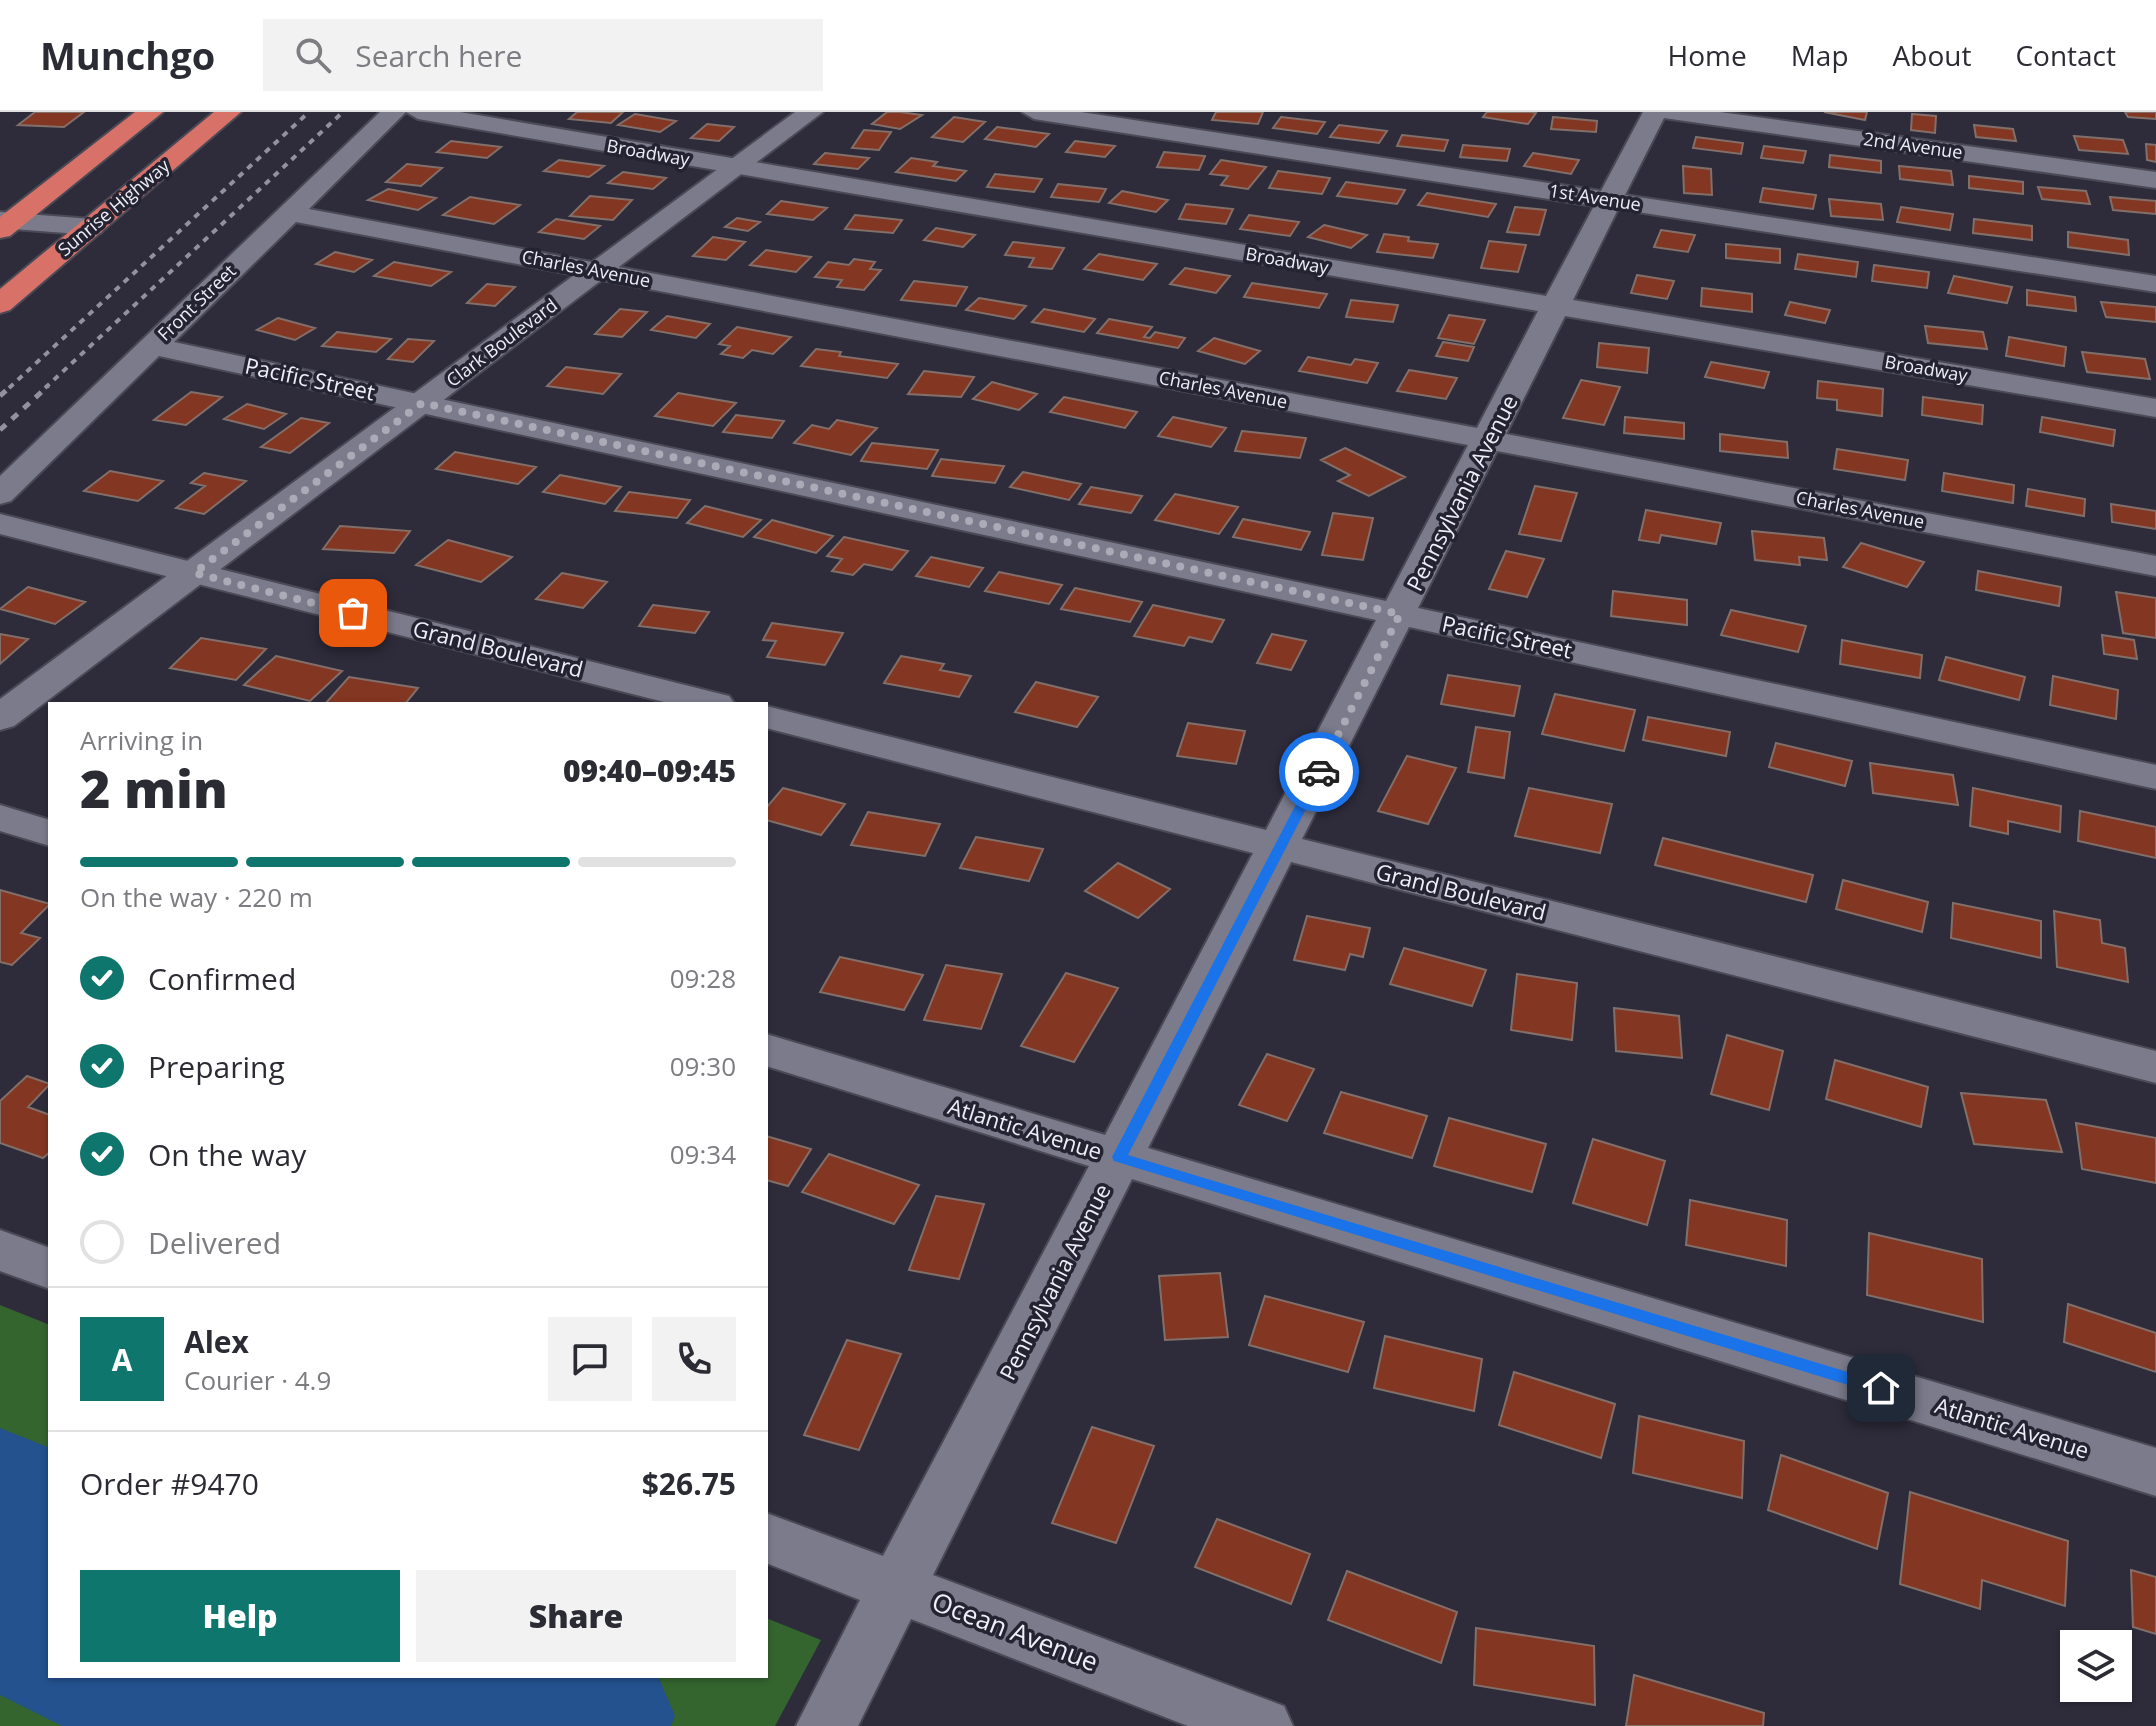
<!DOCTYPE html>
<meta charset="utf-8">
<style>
body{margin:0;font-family:"Open Sans",sans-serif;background:#f2f2f3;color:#2b2b33;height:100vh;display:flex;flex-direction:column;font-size:30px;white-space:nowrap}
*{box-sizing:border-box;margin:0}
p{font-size:26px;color:#7c7c81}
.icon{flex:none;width:44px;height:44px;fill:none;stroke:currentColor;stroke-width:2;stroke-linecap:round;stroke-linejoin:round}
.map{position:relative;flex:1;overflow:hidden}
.side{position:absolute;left:48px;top:590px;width:720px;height:976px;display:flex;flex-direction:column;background:#fff;border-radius:0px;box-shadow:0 2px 6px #0004}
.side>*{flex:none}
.fabs{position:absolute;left:2060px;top:1518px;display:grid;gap:16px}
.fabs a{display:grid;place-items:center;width:72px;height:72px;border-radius:0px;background:#fff;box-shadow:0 2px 6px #0004;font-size:40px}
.pin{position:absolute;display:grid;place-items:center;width:68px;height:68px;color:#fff;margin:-34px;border-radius:16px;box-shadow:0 4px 12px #0006}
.courier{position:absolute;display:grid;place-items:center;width:80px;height:80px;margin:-40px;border:6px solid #1a73e8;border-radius:50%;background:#fff;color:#222;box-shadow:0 2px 10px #0007}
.overview em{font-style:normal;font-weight:800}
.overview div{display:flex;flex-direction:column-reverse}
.overview{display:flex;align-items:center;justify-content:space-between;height:136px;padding:0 32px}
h1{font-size:52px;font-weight:800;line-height:60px}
.bar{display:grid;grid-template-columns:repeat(4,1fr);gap:12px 8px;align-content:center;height:96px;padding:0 32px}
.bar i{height:10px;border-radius:6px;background:#e1e1e2}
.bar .active{background:#0f766e}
.bar p{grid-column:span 4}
.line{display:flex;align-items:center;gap:20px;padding:0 32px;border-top:2px solid #e1e1e2}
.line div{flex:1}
.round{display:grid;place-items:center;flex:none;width:84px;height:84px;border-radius:0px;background:#f2f2f3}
ol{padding:0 32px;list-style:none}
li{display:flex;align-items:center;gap:24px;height:88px}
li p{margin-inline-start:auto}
li .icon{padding:8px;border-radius:50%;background:#0f766e;color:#fff;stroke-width:4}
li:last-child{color:#7c7c81}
li i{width:44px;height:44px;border:4px solid #e1e1e2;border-radius:50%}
.button{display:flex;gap:16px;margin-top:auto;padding:16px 32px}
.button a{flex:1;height:92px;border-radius:0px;background:#0f766e;color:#fff;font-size:32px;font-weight:800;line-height:92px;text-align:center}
.button a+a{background:#f2f2f3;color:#2b2b33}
header{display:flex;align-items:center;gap:48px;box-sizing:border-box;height:112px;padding:0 40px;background:#fff;border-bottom:2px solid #e1e1e2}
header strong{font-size:38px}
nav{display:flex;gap:44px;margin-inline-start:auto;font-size:28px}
.search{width:560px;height:72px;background:#f2f2f3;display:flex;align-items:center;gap:20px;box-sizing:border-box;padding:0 28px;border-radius:0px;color:#7c7c81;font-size:30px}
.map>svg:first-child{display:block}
.green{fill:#34652f}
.water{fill:#23528e}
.building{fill:#833622;stroke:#826f69;stroke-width:2}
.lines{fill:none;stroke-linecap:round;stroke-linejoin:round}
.minor-casing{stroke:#4a4955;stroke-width:4}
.tertiary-casing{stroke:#4a4955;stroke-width:4}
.trunk-casing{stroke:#4a4955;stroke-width:4}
.minor{fill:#7c7b8c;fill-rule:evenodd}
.tertiary{fill:#7c7b8c;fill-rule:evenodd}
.trunk{fill:#d87269;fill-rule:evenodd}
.rail-far1{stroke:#92919d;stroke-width:4;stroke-dasharray:6 6;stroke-linecap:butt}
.rail{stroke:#92919d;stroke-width:5;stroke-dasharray:8 8;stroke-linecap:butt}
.route{fill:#1a73e8}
.done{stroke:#abaab6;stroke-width:8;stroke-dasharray:0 14.4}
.labels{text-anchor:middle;stroke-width:7;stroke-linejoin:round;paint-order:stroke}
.far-street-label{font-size:18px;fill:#efeef8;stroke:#242331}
.street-label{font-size:22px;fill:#efeef8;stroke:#242331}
.near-street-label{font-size:26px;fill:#efeef8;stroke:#242331}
</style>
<header>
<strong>Munchgo</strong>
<div class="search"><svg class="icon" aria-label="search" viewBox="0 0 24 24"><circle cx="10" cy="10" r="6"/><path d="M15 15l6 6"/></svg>Search here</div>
<nav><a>Home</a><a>Map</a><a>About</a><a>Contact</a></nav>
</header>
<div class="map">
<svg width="2156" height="1614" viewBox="0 0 2156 1614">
<rect width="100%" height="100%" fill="#2e2c3b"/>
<path class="green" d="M0 1193 50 1213V1564H766V1506L821 1528 775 1614H0Z"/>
<path class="water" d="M0 1316 50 1336V1564H658L675 1604 671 1614H62L0 1583Z"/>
<path class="building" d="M35 0H84L64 15 18 13Z
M577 0H623L611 11 569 7Z
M887 0H900L922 3 900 17 872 12Z
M1216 0H1263L1258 12 1212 8Z
M1487 0H1531L1536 1 1528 12 1483 5Z
M1824 0H1867L1865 8Z
M2125 0H2156V7L2128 5Z
M635 2 676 9 660 20 618 13Z
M1912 2 1936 4 1935 21 1911 18Z
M954 5 985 10 963 30 932 25Z
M1281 5 1325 10 1317 22 1273 16Z
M1553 5 1597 9 1596 20 1551 17Z
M707 12 734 15 719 29 691 26Z
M1339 13 1387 19 1379 31 1330 25Z
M1974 13 2013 17 2016 29 1976 25Z
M997 15 1049 22 1036 35 985 27Z
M864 18 891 20 879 38 852 36Z
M1402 23 1448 28 1444 39 1397 34Z
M2074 24 2123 28 2128 42 2079 38Z
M1696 25 1743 31 1741 42 1693 36Z
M451 29 501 35 487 46 437 40Z
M1075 29 1115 34 1105 45 1066 40Z
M2146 32 2156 33V50L2147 48Z
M1463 33 1510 37 1507 49 1460 45Z
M1764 34 1806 39 1803 51 1761 46Z
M1164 40 1205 44 1199 58 1157 55Z
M825 41 869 46 858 57 814 52Z
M1533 41 1579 48 1571 62 1524 54Z
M1830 43 1881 49V61L1829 55Z
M911 46 937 50 933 54 966 59 956 69 896 60Z
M559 48 604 54 589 65 544 59Z
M1221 48 1266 55 1248 77 1221 73 1228 64 1210 62Z
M407 52 442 56 421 74 386 70Z
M1683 54 1711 57 1712 83 1684 81Z
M1899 54 1951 59 1953 73 1900 67Z
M1278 59 1330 66 1322 82 1269 76Z
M623 60 666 66 653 77 608 71Z
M995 62 1042 67 1034 80 987 75Z
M1969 64 2023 70V82L1969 76Z
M1346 70 1405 78 1397 92 1337 84Z
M1058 72 1106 77 1099 90 1051 85Z
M2038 75 2086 79 2090 92 2042 87Z
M1763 76 1816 83 1813 97 1760 90Z
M388 77 436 86 418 98 368 88Z
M1122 79 1168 88 1156 100 1109 91Z
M1427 81 1496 92 1488 105 1418 93Z
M590 84 632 88 613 108 570 104Z
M470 85 520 93 494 112 443 103Z
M2110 85 2156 89V102L2113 98Z
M1829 87 1881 92 1883 108 1831 104Z
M781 89 827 96 813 108 767 102Z
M1186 92 1233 97 1226 112 1179 107Z
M1515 95 1546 98 1539 123 1507 120Z
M1901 95 1953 102 1950 118 1897 110Z
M855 103 902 108 893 121 845 117Z
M1249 103 1299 110 1290 124 1240 117Z
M737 106 760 110 748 119 725 115Z
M556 107 600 114 584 127 539 120Z
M1974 107 2032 114V128L1973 121Z
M1324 113 1367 123 1351 136 1308 125Z
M936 116 975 123 963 135 924 128Z
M1661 118 1695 123 1688 140 1654 135Z
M2068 120 2128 128 2129 143 2068 135Z
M1384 122 1409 125 1408 129 1438 132 1433 146 1377 140Z
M713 125 745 130 726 148 693 144Z
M1489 129 1526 133 1518 160 1481 156Z
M1013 130 1064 136 1052 157 1029 155 1034 146 1005 143Z
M1726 132 1780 137V151L1726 146Z
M766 138 811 145 796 160 750 153Z
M335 140 372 148 354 160 316 152Z
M1099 142 1157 152 1143 168 1084 157Z
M1798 142 1858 150 1856 165 1795 157Z
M854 147 875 150 870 157 881 158 864 178 837 175 842 168 815 165 828 150 849 153Z
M394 150 451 160 431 174 374 164Z
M1874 153 1929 160 1927 176 1872 169Z
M1185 156 1230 164 1216 181 1170 172Z
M1637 163 1674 169 1667 187 1631 181Z
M1954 164 2012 175 2007 191 1948 181Z
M914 169 967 175 956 194 901 188Z
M1252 171 1327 182 1319 196 1244 185Z
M487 172 515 175 495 194 467 191Z
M1702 176 1752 182V200L1701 194Z
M2027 178 2075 185 2076 199 2027 193Z
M979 186 1026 194 1014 207 966 198Z
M1351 188 1398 193 1393 210 1346 205Z
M1790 190 1830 198 1825 211 1785 203Z
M2101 190 2156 195V210L2106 205Z
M620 197 647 200 622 225 595 222Z
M1044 197 1095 207 1084 220 1032 210Z
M1449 203 1485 208 1474 232 1438 226Z
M667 204 710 212 696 226 651 218Z
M278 206 315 216 295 228 257 218Z
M1109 207 1152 215 1144 225 1150 226 1155 220 1185 226 1178 236 1097 221Z
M1925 214 1983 220 1987 237 1928 231Z
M737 215 791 225 773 242 752 238 743 246 721 242 730 234 719 232Z
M337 220 391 227 376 240 322 234Z
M2009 225 2066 235 2064 254 2006 244Z
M1214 226 1260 239 1245 252 1198 239Z
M408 227 434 229 413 250 388 247Z
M1443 230 1474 235 1468 249 1436 244Z
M1599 231 1649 236 1647 261 1597 255Z
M816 237 841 240 839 244 898 252 887 266 801 254Z
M2082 240 2145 247 2150 267 2087 260Z
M1308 245 1351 253 1355 247 1378 251 1367 271 1299 259Z
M1711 250 1769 260 1764 276 1705 265Z
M566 255 621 262 603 282 547 274Z
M1409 258 1457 266 1446 287 1397 279Z
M924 259 974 265 961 285 908 282Z
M1581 268 1620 275 1604 313 1563 306Z
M1818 269 1883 277 1882 304 1837 298V288L1817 286Z
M992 270 1037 282 1019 298 973 287Z
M191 280 222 285 186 313 154 308Z
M678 281 736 291 713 314 655 304Z
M1064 285 1137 300 1125 316 1050 300Z
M1923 285 1983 293 1982 312 1922 303Z
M247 292 286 302 264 317 224 307Z
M736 303 784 309 772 326 723 320Z
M1173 305 1226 316 1211 335 1158 324Z
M1625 305 1684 311V327L1624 321Z
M2042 305 2115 318 2113 334 2040 320Z
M301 306 329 311 290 341 261 335Z
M837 308 877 316 851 343 794 331 812 313 829 317Z
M1242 319 1306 326 1300 346 1235 339Z
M1720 322 1787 330 1788 346 1720 339Z
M872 331 938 338 927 357 861 349Z
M1345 336 1405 365 1369 384 1338 369 1350 363 1321 348Z
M1837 337 1908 348 1905 368 1834 357Z
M455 340 536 355 518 372 436 357Z
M941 347 1004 354 995 371 932 364Z
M110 359 163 369 138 389 84 379Z
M1023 360 1081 372 1069 388 1010 375Z
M204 361 246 369 204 402 176 396 205 374 191 371Z
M1944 361 2014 373 2013 391 1942 379Z
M560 363 621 375 605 392 543 380Z
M1535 374 1577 381 1561 429 1519 422Z
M1091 375 1142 384 1131 401 1079 392Z
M2028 377 2085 387 2084 404 2026 394Z
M629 380 690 388 677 406 615 399Z
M1175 382 1238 395 1219 422 1155 408Z
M2111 392 2156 399V417L2112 410Z
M705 394 761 408 743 425 687 411Z
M1646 398 1721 411 1716 432 1661 423 1659 431 1639 428Z
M1333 401 1373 406 1363 448 1322 443Z
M1243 407 1310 420 1301 438 1233 425Z
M772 408 833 424 816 441 754 425Z
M340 414 410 419 394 441 323 437Z
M1752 419 1824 426 1827 448 1799 445 1800 453 1755 448Z
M844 425 908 439 892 458 864 452 853 463 832 459 842 447 827 444Z
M448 428 512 445 481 470 416 453Z
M1861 431 1924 450 1907 475 1843 455Z
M1506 439 1544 447 1527 485 1489 477Z
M931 445 983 456 969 475 916 464Z
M1978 459 2061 475 2059 494 1976 478Z
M999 460 1062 473 1049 492 985 479Z
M562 461 607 470 583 496 536 487Z
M28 475 85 490 55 512 0 497Z
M1075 476 1142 490 1130 510 1061 497Z
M1613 479 1687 488V513L1611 504Z
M2116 480 2156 486V526L2123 521Z
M653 493 709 500 695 521 639 514Z
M1153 493 1224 508 1212 530 1189 525 1184 534 1134 524Z
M1731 498 1806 514 1798 540 1721 523Z
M772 511 843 521 825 553 767 545 776 529 763 528Z
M0 522 28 527 0 552Z
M1272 522 1306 529 1291 558 1257 551Z
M2102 523 2134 528 2137 547 2104 542Z
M201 526 266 537 236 568 170 556Z
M1842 528 1922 543 1920 566 1840 552Z
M276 544 342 559 310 589 244 573Z
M901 544 944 552 940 558 971 564 959 585 884 571Z
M1946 545 2025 565 2019 588 1939 568Z
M1448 563 1520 574 1514 604 1441 592Z
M2053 564 2118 578 2116 607 2050 593Z
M349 565 418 576 405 592H325Z
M1036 570 1098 585 1077 615 1015 600Z
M1555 582 1635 598 1624 639 1542 622Z
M1648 605 1730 620 1726 644 1643 628Z
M1188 611 1245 619 1236 652 1177 644Z
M1476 615 1510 620 1504 666 1468 660Z
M1776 631 1852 649 1845 674 1769 655Z
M1407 644 1456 656 1428 712 1378 699Z
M1870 651 1953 663 1958 693 1873 681Z
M783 676 845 692 821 723 766 708V696Z
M1529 676 1612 692 1600 741 1515 724Z
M1973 676 2061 694 2060 720 2008 709V722L1970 714Z
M2080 699 2156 715V746L2078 729Z
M868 700 940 712 925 744 851 733Z
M976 725 1043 737 1029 769 960 756Z
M1663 726 1813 763 1806 790 1655 753Z
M1118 751 1170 777 1138 806 1085 779Z
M1843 768 1928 790 1922 820 1836 797Z
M0 778 50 792 21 821 40 826 12 853 0 850Z
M1953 791 2041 809V846L1951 826Z
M2054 799 2100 808 2102 831 2125 836 2128 870 2057 855Z
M1307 804 1370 816 1363 845 1350 842 1345 858 1294 848Z
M1404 836 1486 858 1472 894 1390 872Z
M840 845 923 863 904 898 820 880Z
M946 853 1002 862 981 917 924 908Z
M1066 861 1118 876 1074 950 1021 934Z
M1517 862 1577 871 1572 928 1511 918Z
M1614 896 1679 904 1682 946 1616 939Z
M1727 923 1783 939 1769 998 1711 982Z
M1267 942 1314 957 1287 1009 1239 993Z
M1835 948 1928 975 1921 1015 1826 987Z
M27 964 50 972 28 995 50 1003V1040L43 1046 0 1031V989Z
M1341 980 1427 1004 1412 1046 1324 1021Z
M1961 981 2046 988 2062 1040 1974 1032Z
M1449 1006 1546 1032 1532 1080 1434 1054Z
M2076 1011 2156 1026V1071L2082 1057Z
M766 1024 811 1037 788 1074 766 1068Z
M1593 1027 1665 1049 1647 1113 1573 1091Z
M829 1042 919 1073 894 1112 802 1080Z
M936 1084 984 1092 959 1167 909 1158Z
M1690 1088 1787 1108 1786 1154 1686 1133Z
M1869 1121 1982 1147 1983 1210 1867 1183Z
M1220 1161 1228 1225 1165 1228 1159 1164Z
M1265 1184 1364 1210 1348 1260 1249 1233Z
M2068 1192 2156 1221V1260L2064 1230Z
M1385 1224 1482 1247 1474 1299 1374 1276Z
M847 1228 901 1242 859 1338 804 1323Z
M1514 1260 1615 1292 1601 1346 1499 1313Z
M1639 1304 1744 1329 1742 1386 1633 1361Z
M1092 1315 1154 1334 1116 1431 1052 1411Z
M1781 1343 1888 1381 1877 1437 1768 1398Z
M1910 1380 2068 1429 2065 1494 1982 1468 1980 1497 1900 1472Z
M1217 1407 1310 1442 1291 1492 1195 1455Z
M2131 1458 2156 1465V1522L2133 1515Z
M1347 1459 1457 1500 1441 1551 1328 1508Z
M1476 1516 1594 1534 1595 1593 1474 1573Z
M1634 1563 1764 1601 1763 1614H1626Z"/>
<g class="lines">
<defs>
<path id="minor" d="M380 0H406L309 97 1477 316 1538 199 418 7 406 0H460L1546 184 1594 94 1034 7 1022 0H1081L1601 79 1643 0H1720L2156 60V76L1664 6 1625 83 2156 164V180L1618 97 1573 188 2156 287V305L1565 204 1506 322 2156 444V464L1497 339 1418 496 2156 653V677L1409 515 1302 727 2156 939V971L1291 750 1148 1036 2156 1336V1384L1132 1067 933 1463 1284 1594 1293 1614H1188L911 1507 858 1614H796L860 1488 766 1451V1401L883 1444 1089 1054 766 954V922L1105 1023 1253 741 766 616V594L1266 718 1376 508 159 244 11 389 0 392V364ZM296 110 1468 333 1386 489 174 230Z
M0 100 92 107 101 109 105 115 101 121 92 123 0 116Z
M0 402 729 584 735 592H672L0 422Z
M0 693 50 708V734L0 719Z
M0 1118 50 1136V1177L0 1159Z"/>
<path id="tertiary" d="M795 0H823L14 614 0 618V587Z"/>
<path id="trunk" d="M135 0H163L10 124 0 126V105Z
M214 0H241L10 198 0 201V177Z"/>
</defs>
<use href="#minor" class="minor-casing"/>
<use href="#tertiary" class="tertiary-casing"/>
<use href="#trunk" class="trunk-casing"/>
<use href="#minor" class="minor"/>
<use href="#tertiary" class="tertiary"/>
<use href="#trunk" class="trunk"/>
<path class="rail-far1" d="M9 276 309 0
M45 276 343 0"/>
<path class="rail" d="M0 284 11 274
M0 318 48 274"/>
</g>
<path class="route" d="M1319 656 1325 660 1128 1043 1881 1270 1890 1276 1887 1281 1881 1283 1114 1049 1112 1045 1313 660Z"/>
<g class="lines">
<path class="done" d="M353 501 194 461 422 291 1400 502 1319 660"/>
</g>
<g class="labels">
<g class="far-street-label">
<text transform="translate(1913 34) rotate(8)" y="6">2nd Avenue</text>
<text transform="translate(648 41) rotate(10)" y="6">Broadway</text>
<text transform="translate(1595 86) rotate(9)" y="6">1st Avenue</text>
<text transform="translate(114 96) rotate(-40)" y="6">Sunrise Highway</text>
<text transform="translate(1287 149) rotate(10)" y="6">Broadway</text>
<text transform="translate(586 157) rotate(11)" y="6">Charles Avenue</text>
<text transform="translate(197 191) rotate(-44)" y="6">Front Street</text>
<text transform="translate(502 231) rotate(-37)" y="6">Clark Boulevard</text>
<text transform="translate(1926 257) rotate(10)" y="6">Broadway</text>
<text transform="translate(1223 278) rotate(11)" y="6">Charles Avenue</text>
<text transform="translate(1860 398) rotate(11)" y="6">Charles Avenue</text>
</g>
<g class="street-label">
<text transform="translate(310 267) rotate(12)" y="8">Pacific Street</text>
<text transform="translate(1462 381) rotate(-63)" y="8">Pennsylvania Avenue</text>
<text transform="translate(1507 525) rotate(12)" y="8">Pacific Street</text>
<text transform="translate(498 537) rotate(14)" y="8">Grand Boulevard</text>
<text transform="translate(1461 780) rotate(14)" y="8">Grand Boulevard</text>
<text transform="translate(1025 1017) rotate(17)" y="8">Atlantic Avenue</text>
<text transform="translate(1055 1170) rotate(-63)" y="8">Pennsylvania Avenue</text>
<text transform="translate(2012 1316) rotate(17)" y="8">Atlantic Avenue</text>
</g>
<g class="near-street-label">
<text transform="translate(1015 1520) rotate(21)" y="9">Ocean Avenue</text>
</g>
</g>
</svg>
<div class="fabs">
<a><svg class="icon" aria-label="layers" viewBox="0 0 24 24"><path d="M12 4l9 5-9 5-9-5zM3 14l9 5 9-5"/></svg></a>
</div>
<div class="pin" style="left:353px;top:501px;background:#ea580c"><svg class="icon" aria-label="bag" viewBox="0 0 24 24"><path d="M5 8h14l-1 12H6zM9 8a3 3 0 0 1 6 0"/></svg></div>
<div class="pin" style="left:1881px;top:1276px;background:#1f2937"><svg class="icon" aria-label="home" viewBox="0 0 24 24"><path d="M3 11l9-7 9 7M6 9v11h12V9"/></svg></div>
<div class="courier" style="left:1319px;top:660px"><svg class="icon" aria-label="car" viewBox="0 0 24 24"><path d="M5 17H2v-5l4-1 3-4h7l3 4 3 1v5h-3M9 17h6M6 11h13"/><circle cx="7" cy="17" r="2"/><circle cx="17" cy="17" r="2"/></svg></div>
<section class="side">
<div class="overview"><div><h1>2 min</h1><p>Arriving in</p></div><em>09:40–09:45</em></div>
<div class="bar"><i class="active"></i><i class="active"></i><i class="active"></i><i></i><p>On the way · 220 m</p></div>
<ol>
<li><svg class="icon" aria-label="check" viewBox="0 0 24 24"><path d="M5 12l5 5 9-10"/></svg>Confirmed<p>09:28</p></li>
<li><svg class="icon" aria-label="check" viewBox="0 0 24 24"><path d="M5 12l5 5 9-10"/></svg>Preparing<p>09:30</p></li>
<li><svg class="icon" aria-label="check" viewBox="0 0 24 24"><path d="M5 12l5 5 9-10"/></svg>On the way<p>09:34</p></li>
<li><i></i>Delivered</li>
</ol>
<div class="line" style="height:144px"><b class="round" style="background:#0f766e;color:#fff">A</b><div><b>Alex</b><p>Courier · 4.9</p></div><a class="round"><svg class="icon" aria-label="chat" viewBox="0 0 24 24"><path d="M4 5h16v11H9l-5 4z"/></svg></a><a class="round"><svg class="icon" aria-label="phone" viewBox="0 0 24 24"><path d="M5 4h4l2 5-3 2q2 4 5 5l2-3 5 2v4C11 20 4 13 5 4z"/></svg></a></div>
<div class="line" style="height:104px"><div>Order #9470</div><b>$26.75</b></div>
<div class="button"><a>Help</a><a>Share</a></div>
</section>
</div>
